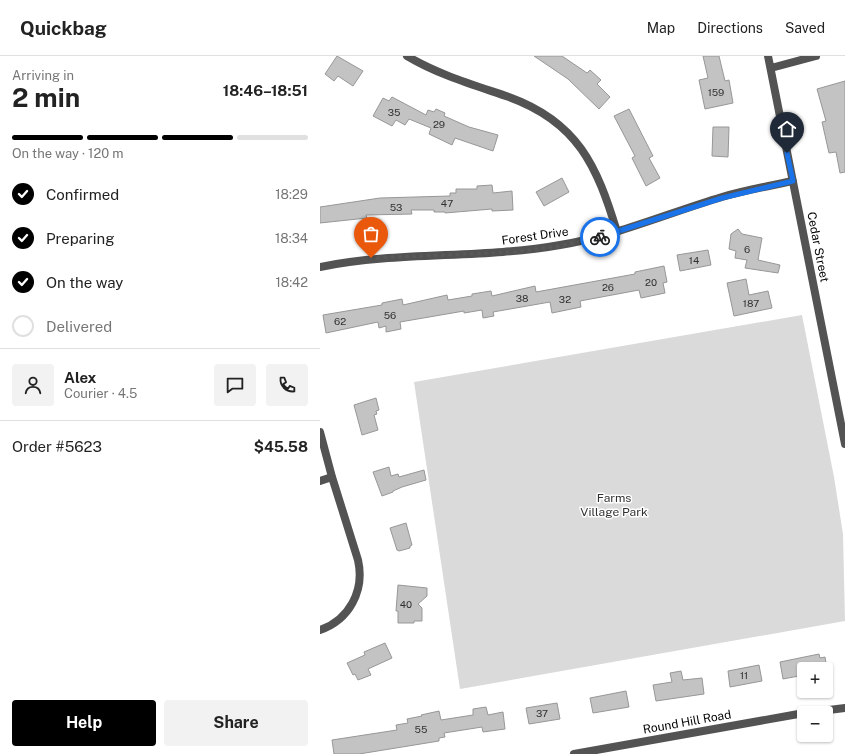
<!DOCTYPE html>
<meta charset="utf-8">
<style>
body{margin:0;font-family:"Public Sans",sans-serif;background:#f2f2f2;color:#222;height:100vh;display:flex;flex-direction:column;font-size:15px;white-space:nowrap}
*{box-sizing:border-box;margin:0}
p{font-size:13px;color:#767676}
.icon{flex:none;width:22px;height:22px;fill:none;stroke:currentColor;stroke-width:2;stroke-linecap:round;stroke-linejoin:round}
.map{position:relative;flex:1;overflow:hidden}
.drawer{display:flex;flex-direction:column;background:#fff;width:320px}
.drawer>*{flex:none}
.buttons{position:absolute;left:477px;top:606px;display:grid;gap:8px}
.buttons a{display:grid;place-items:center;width:36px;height:36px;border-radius:4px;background:#fff;box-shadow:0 1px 3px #0004;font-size:20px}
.pin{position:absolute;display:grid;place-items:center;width:34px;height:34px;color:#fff;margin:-41px -17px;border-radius:50% 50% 50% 0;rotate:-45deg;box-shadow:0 0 4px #0007}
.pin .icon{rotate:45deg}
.courier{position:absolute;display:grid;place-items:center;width:40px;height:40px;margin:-20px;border:3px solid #1a73e8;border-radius:50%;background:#fff;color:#222;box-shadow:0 1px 5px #0007}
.head em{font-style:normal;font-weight:700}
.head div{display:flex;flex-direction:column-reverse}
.head{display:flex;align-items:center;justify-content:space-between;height:68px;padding:0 12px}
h1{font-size:26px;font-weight:700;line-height:30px}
.bar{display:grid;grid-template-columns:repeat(4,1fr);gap:6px 4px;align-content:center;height:48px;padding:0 12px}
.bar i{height:5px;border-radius:3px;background:#e0e0e0}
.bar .on{background:#000}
.bar p{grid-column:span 4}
.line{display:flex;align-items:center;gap:10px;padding:0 12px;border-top:1px solid #e0e0e0}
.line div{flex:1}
.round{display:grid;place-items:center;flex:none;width:42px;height:42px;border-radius:4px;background:#f2f2f2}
ol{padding:0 12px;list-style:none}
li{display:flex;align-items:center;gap:12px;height:44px}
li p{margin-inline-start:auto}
li .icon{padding:4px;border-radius:50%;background:#000;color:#fff;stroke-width:4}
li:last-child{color:#767676}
li i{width:22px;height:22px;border:2px solid #e0e0e0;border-radius:50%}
.action{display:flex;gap:8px;margin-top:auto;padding:8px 12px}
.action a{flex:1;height:46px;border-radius:4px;background:#000;color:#fff;font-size:16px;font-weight:700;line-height:46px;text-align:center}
.action a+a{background:#f2f2f2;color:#222}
header{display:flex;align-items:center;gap:24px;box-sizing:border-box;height:56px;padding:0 20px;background:#fff;border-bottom:1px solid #e0e0e0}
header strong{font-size:19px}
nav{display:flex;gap:22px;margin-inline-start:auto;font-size:14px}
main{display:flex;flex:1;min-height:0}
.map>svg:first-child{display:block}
.green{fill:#dadada}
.building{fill:#c3c3c3;stroke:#979797}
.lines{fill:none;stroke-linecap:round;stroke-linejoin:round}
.minor{stroke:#535353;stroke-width:8}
.done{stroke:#595959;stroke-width:4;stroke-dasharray:0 7.2}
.route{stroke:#1a73e8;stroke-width:5}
.labels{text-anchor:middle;stroke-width:3;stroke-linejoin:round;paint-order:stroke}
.number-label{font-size:10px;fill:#313131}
.street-label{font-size:12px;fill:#000;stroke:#fff}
.park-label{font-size:12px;fill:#313131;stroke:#fff}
</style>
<header>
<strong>Quickbag</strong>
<nav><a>Map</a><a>Directions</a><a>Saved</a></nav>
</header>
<main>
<section class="drawer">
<div class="head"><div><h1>2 min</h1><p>Arriving in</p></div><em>18:46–18:51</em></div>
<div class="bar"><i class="on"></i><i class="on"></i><i class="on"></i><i></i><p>On the way · 120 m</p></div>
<ol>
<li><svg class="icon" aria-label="check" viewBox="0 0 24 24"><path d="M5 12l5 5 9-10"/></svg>Confirmed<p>18:29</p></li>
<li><svg class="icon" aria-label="check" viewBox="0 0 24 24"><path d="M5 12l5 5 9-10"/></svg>Preparing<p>18:34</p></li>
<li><svg class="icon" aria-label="check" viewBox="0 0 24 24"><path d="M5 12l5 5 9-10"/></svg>On the way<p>18:42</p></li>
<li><i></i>Delivered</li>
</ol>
<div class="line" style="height:72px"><a class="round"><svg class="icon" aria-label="person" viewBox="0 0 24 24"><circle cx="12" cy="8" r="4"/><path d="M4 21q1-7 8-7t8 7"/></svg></a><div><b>Alex</b><p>Courier · 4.5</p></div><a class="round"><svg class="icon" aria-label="chat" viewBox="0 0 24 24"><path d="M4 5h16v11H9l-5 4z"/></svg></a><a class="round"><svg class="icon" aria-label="phone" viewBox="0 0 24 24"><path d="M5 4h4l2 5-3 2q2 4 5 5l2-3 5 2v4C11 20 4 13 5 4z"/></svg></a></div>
<div class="line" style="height:52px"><div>Order #5623</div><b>$45.58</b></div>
<div class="action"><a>Help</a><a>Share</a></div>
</section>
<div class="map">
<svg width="525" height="698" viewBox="0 0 525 698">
<rect width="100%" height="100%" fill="#fff"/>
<path class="green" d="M482 259 514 421 523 478 525 565 140 633 94 326Z"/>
<path class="building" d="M17 0 43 15 33 30 18 20 14 25 5 18Z
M214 0H242L267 17 270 14 281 24 277 28 290 41 279 53 248 23Z
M383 0H399L405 25 409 24 413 47 385 53 379 24 388 22Z
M525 25V116L520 117 516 96 509 97 502 66 506 65 497 33Z
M72 41 106 59 108 54 114 56 116 53 125 57 124 60 149 71 178 79 173 95 135 82 132 89 109 78 111 72 89 63 85 69 76 64 72 70 53 60 63 42 69 45Z
M309 53 333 100 329 102 340 122 326 130 312 102 315 100 294 60Z
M393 71H409L408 101 392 100Z
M242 122 249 136 224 150 216 136Z
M172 129 173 137 192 135 193 154 172 155V153L125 157V156H114V154H91L92 158 46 159 47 162 0 167V151L60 142 130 140V137H136V133H157V130Z
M418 173 422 178 442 182 438 204 460 209 458 217 425 212 427 204 415 202 416 195 409 193 411 178Z
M388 194 391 209 360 215 357 199Z
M344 210 347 226 343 227 345 237 321 242 319 234 260 245 261 251 232 257 230 246 173 256 174 260 163 262 162 254 144 257V255L80 266 81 273 66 276V270L59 272 58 266 6 277 3 259 62 249V247L82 243 83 249 127 239 128 244 152 240V238L171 235 172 240 215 230 216 236 315 218V216Z
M426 223 429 239 448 235 452 252 414 260 407 227Z
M56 342 59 354 56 355 57 358 54 359 58 374 42 379 34 349Z
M69 411 71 420 78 418 79 421 104 414 106 424 82 431 73 435V436L62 440 53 416Z
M86 467 92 489 90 490V492L79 495 77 494 70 472Z
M78 529 107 532V540L98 548 102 552V565H94V567H78V555H76Z
M65 587 72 602 48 613 51 619 38 624 35 618 33 619 27 607 45 599 44 596Z
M499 598 500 602 505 601 507 613H484V619L463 623 460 606Z
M439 609 442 625 410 631 408 615Z
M361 615 363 624 382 622 384 638 336 645 333 629 352 626 350 617Z
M306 635 309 651 273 657 270 642Z
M237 647 240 663 209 668 206 652Z
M166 651 168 659 183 656 185 673 163 676 162 671 124 677 125 681 119 682V685L39 698H14L12 684 77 674 76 669 88 667 87 663 102 660 101 659 119 655 121 664 153 659V653Z"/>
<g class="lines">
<path class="minor" d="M87 0C119 19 154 29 189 41 258 66 277 110 297 176
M448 0 525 388
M451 12 496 0
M0 211C79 195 161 203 240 189 296 180 348 157 402 141 426 134 449 130 473 125
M0 376 12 421 38 504C45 535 29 564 0 574
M0 425 12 421
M485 657 525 652
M254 698 484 657"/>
</g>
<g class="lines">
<path class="done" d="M51 202 194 196 239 190 280 181"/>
<path class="route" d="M280 181 402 142 473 125 467 97"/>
</g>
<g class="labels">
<g class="number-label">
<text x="396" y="40">159</text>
<text x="74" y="60">35</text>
<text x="119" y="72">29</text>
<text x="127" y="151">47</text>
<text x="76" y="155">53</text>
<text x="427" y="197">6</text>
<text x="374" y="208">14</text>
<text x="331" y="230">20</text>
<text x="288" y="235">26</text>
<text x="202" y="246">38</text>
<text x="245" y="247">32</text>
<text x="431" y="251">187</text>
<text x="70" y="263">56</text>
<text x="20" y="269">62</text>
<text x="86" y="552">40</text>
<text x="424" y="623">11</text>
<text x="222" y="661">37</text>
<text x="101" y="677">55</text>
</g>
<g class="street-label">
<text transform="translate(215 180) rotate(-8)" y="4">Forest Drive</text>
<text transform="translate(498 191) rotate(79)" y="4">Cedar Street</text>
<text transform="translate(367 666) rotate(-10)" y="4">Round Hill Road</text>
</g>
<g class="park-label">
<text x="294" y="446">Farms<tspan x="294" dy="14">Village Park</tspan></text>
</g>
</g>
</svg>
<div class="buttons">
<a>+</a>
<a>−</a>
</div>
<div class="pin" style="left:51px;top:202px;background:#ea580c"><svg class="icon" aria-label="bag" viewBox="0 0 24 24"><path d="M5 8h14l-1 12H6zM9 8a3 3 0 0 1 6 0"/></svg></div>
<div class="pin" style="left:467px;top:97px;background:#1f2937"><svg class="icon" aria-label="home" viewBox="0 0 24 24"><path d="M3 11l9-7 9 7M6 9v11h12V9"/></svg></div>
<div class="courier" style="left:280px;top:181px"><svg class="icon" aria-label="bike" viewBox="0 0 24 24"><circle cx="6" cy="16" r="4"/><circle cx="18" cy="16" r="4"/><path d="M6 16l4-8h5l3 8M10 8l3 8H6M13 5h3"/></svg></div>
</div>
</main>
